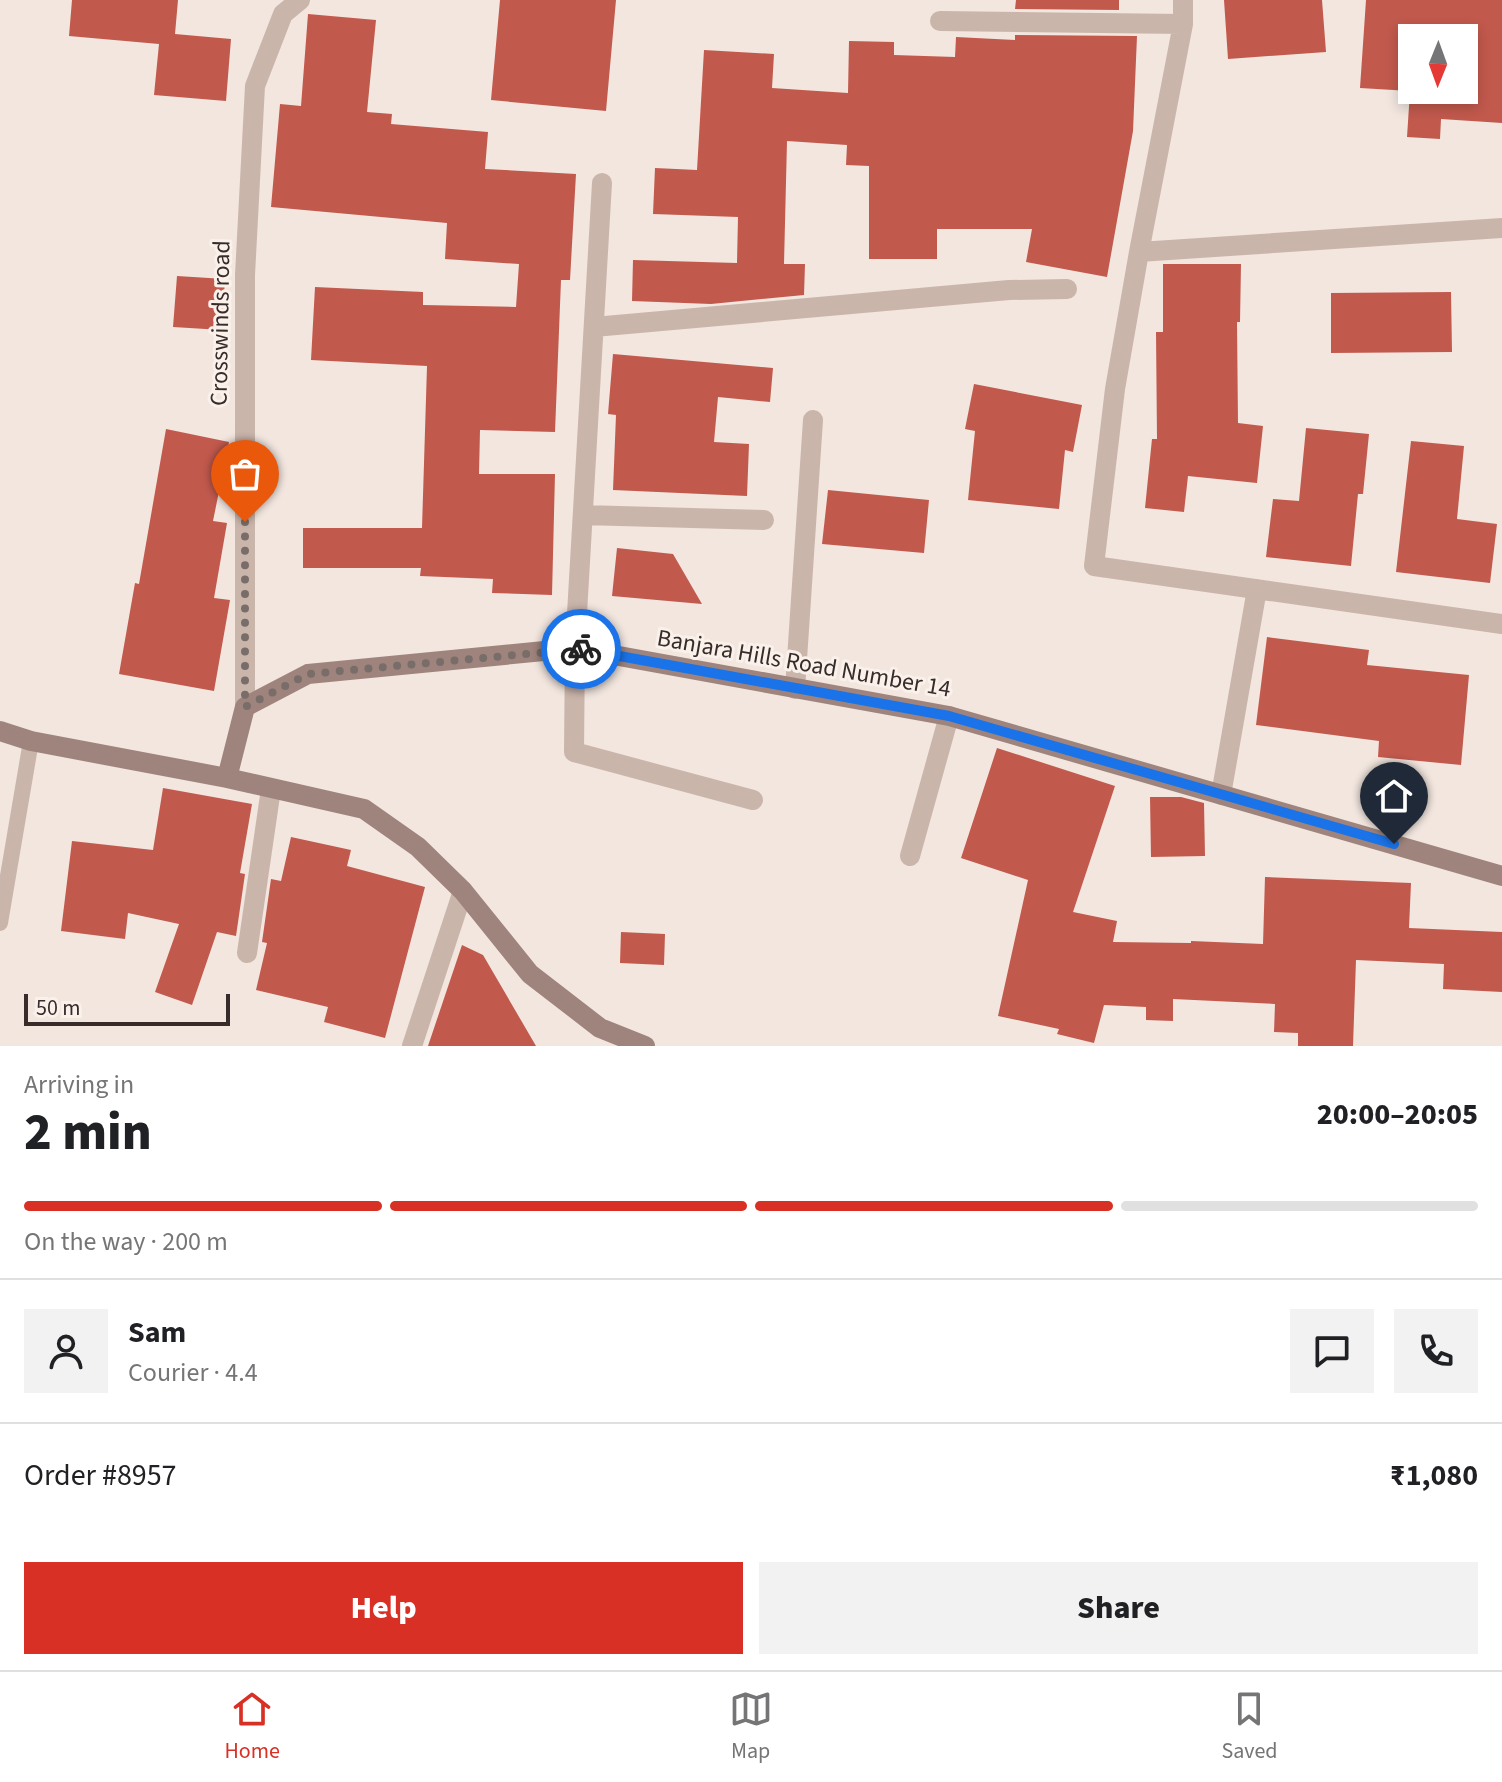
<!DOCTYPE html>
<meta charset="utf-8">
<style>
body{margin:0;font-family:"Source Sans 3",sans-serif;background:#f2f2f2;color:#202124;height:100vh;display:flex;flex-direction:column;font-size:30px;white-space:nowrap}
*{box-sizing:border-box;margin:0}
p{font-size:26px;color:#757577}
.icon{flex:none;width:44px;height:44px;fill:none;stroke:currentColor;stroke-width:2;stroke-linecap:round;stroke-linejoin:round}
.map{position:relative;height:1046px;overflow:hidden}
.side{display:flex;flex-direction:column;background:#fff;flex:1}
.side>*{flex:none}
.needle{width:52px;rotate:181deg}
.buttons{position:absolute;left:1398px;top:24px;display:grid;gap:16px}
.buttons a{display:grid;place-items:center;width:80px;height:80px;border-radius:0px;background:#fff;box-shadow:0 4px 12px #0003;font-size:40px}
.scale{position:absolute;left:24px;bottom:20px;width:206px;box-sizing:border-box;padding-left:8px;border:4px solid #382c2a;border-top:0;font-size:22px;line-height:28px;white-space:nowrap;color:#382c2a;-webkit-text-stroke:6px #faf1eb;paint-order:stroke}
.pin{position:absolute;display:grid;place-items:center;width:68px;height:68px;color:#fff;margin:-82px -34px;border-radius:50% 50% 50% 0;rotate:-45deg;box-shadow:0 0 8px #0007}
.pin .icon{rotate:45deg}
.courier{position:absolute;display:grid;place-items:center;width:80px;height:80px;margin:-40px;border:6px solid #1a73e8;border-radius:50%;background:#fff;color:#222;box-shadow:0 2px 10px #0007}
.summary em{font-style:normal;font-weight:800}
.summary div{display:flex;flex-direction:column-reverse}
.summary{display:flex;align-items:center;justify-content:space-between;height:136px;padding:0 24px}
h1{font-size:52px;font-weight:800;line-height:60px}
.bar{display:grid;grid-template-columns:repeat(4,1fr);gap:12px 8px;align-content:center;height:96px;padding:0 24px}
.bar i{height:10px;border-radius:6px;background:#e0e0e0}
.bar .current{background:#d93025}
.bar p{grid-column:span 4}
.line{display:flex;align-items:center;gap:20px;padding:0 24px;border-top:2px solid #e0e0e0}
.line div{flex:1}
.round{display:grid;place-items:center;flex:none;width:84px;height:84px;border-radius:0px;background:#f2f2f2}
.cta{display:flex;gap:16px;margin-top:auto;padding:16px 24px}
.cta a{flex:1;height:92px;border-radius:0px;background:#d93025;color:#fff;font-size:32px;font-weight:800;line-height:92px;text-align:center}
.cta a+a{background:#f2f2f2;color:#202124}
.tabs{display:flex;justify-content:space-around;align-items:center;height:112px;border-top:2px solid #e0e0e0;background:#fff;font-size:22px;color:#757577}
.tabs a{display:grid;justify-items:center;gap:4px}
.tabs .current{color:#d93025}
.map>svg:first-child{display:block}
.building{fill:#c2594d;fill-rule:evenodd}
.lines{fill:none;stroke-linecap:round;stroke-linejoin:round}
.lane{stroke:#cab5ab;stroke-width:16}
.street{stroke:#cab5ab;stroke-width:20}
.secondary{stroke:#9e847c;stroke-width:20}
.done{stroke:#796d69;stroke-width:8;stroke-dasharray:0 14.4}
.route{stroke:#1a73e8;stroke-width:10}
.labels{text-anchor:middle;stroke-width:6;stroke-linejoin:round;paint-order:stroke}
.street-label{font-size:24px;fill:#382c2a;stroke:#faf1eb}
</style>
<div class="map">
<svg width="1502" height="1046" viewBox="0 0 1502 1046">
<rect width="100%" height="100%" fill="#f2e6df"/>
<path class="building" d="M72 0H178L175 34 231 39 226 101 154 95 159 44 69 36Z
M500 0H616L606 111 491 100Z
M1016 0H1119V10L1015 9Z
M1224 0H1322L1326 52 1228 59Z
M1366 0H1502V123L1441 119 1440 139 1407 137 1410 91 1360 88ZM1412 38H1464V90H1412Z
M308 14 376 20 367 112 392 114 391 124 488 132 485 169 576 174 570 280H561L555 432 480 430 479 474H555L552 595 492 593 493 579 420 576 421 568H303V528H422L427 366 311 360 315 287 423 292V305L516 307 519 264 445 259 447 223 271 207 280 104 301 106Z
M1015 35 1137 36 1133 131 1107 277 1026 262 1032 229H937V259H869V166L846 165 847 145 787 141 784 264H805L804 295 711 304 632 301 633 260 737 263 738 217 653 214 655 168 697 170 704 50 774 54 772 88 848 93 849 41 894 42V55L955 57 956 37 1015 40Z
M1163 264H1241L1240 322H1237L1238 423 1263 426 1257 483 1188 476 1184 512 1145 508 1152 439H1157L1156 332H1163Z
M177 276 225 279 222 330 173 327Z
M1451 292 1452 352 1331 353V293Z
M613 354 773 368 770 402 718 397 714 442 749 444 747 496 613 490 616 415 608 414Z
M974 384 1082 405 1073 452 1065 450 1059 509 968 500 975 431 965 429Z
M1306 428 1369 434 1363 494H1358L1351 566 1266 557 1273 499 1299 501Z
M166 429 229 442 213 521 227 523 214 598 230 600 214 691 119 674 135 583 139 584Z
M1411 441 1464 446 1457 519 1497 524 1490 583 1396 572Z
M828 490 929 500 924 553 822 544Z
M617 548 673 554 702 604 612 596Z
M1267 637 1369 650 1367 665 1469 675 1461 765 1378 757 1379 741 1256 725Z
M997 748 1115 786 1073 912 1117 921 1113 942 1191 943V941L1263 944 1265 877 1411 883 1409 928 1502 932V992L1443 989 1444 964 1356 960 1353 1046H1298V1033L1274 1032 1275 1004 1173 999V1021L1146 1020V1007L1104 1005 1094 1043 1057 1034 1059 1029 998 1016 1028 880 961 858Z
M163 788 252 804 240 873 245 874 236 936 217 932 192 1005 155 992 179 924 128 913 125 939 61 931 72 841 153 850Z
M1150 797H1181L1204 803 1205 856 1151 857Z
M291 837 351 850 347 866 425 887 385 1038 324 1022 328 1007 256 990 267 943 262 942 271 879 281 881Z
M621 932 665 934 664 965 620 963Z
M462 945 483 955 536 1046H428Z"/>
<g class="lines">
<path class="lane" d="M0 923 31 741"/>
<path class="street" d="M940 21 1183 24V0
M602 183 575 648 574 752 753 800
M1502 228 1139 252 1115 389 1094 566 1502 624
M1139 252 1183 24
M594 327 1009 290 1067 289
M583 515 764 520
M795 689 813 420
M245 707V275L255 86 283 14 300 0
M1221 795 1257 589
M910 856 949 716
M247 953 271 789
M412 1046 463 891"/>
<path class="secondary" d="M0 731 31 741 227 778 245 707 308 674 575 648 949 716 1502 876
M227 778 364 809 418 847 463 891 530 974 600 1028 645 1046"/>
</g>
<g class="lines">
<path class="done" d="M245 522V707L308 674 581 649"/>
<path class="route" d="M581 649 949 716 1394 844"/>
</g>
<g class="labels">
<g class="street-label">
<text transform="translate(220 323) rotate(-89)" y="8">Crosswinds road</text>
<text transform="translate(804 663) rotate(10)" y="8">Banjara Hills Road Number 14</text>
</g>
</g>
</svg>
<div class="buttons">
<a><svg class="needle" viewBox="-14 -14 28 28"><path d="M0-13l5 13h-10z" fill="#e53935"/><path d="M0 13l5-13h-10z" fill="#757577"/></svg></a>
</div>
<div class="scale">50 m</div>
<div class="pin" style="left:245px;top:522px;background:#ea580c"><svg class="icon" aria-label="bag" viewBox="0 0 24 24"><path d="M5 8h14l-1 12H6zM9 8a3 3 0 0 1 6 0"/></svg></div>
<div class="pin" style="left:1394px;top:844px;background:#1f2937"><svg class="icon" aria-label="home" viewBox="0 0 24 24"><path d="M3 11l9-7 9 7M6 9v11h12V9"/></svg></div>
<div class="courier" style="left:581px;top:649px"><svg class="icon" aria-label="bike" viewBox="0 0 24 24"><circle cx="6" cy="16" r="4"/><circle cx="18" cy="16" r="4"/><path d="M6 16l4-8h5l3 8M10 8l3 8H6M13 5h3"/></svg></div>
</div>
<section class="side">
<div class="summary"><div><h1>2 min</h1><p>Arriving in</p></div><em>20:00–20:05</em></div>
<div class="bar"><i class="current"></i><i class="current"></i><i class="current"></i><i></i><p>On the way · 200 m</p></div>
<div class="line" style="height:144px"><a class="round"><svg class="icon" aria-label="person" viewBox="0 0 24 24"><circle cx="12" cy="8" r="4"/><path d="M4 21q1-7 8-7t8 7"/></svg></a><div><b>Sam</b><p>Courier · 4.4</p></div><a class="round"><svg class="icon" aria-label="chat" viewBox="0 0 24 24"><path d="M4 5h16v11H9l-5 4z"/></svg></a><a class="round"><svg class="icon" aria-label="phone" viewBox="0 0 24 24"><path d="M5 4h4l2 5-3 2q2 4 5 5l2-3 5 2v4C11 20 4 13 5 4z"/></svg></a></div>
<div class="line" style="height:104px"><div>Order #8957</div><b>₹1,080</b></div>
<div class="cta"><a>Help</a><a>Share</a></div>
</section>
<nav class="tabs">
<a class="current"><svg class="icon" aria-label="home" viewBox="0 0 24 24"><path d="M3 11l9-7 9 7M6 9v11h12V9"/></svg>Home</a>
<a><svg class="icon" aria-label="map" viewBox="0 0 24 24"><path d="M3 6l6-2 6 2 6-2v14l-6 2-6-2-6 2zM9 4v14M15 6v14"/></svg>Map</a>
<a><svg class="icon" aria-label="saved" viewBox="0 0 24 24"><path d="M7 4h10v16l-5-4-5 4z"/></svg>Saved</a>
</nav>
